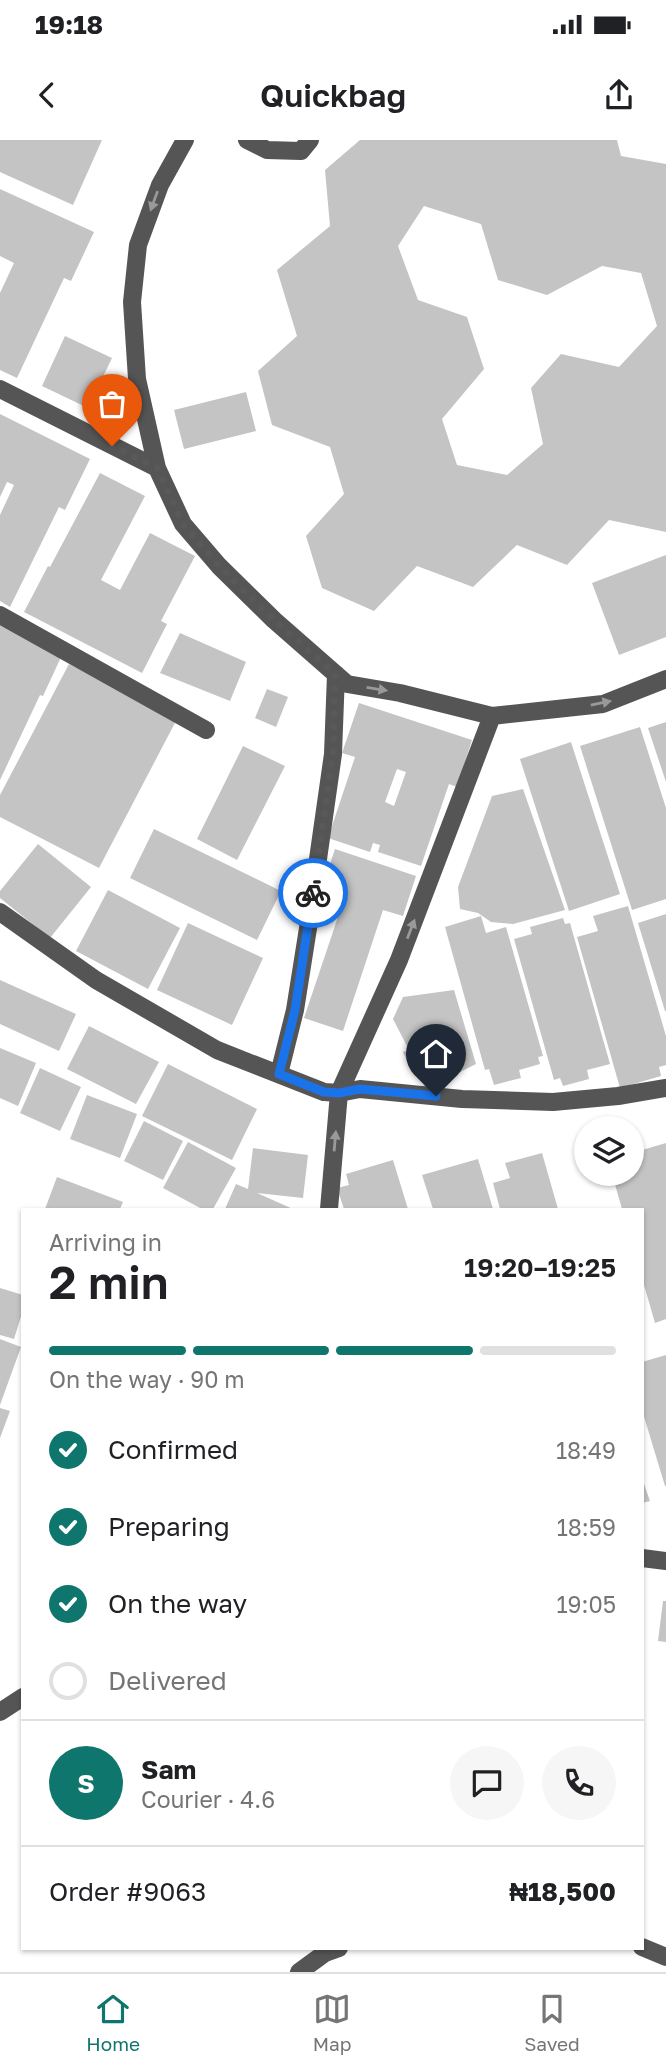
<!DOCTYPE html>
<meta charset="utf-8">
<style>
body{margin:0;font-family:"Golos Text",sans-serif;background:#f6f6f6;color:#202124;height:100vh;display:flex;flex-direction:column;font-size:26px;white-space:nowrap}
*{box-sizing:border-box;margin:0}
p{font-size:23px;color:#757577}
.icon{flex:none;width:38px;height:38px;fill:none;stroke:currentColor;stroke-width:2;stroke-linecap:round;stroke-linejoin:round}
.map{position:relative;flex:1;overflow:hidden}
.side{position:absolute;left:21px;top:1068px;width:623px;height:742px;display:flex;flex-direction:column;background:#fff;border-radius:0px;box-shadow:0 2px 5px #0004}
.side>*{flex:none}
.tools{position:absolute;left:574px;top:976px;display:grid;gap:14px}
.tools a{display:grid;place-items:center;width:70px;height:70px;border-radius:50%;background:#fff;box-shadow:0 2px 5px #0004;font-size:35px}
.pin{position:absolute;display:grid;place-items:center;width:60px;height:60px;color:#fff;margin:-72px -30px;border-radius:50% 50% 50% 0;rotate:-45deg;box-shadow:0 0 7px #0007}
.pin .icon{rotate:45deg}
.courier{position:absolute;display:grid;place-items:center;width:70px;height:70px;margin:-35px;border:5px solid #1a73e8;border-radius:50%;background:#fff;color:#222;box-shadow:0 2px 9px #0007}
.headline em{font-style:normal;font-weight:600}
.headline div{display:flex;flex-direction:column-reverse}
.headline{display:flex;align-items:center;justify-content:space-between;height:119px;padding:0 28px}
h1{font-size:46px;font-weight:600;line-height:52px}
.bar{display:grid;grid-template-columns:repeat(4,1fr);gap:10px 7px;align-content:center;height:84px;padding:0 28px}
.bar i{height:9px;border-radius:5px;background:#e0e0e0}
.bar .current{background:#0f766e}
.bar p{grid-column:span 4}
.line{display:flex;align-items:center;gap:18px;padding:0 28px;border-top:2px solid #e0e0e0}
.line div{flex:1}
.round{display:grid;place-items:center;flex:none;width:74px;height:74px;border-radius:37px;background:#f6f6f6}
ol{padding:0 28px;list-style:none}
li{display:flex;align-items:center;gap:21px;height:77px}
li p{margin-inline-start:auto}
li .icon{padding:7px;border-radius:50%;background:#0f766e;color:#fff;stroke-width:4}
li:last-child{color:#757577}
li i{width:38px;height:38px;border:4px solid #e0e0e0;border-radius:50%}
.status{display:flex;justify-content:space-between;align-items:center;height:49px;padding:0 35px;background:#fff;direction:ltr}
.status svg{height:19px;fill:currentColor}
header{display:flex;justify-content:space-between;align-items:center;height:91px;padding:0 28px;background:#fff;font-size:32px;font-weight:600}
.tabs{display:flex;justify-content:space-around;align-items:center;height:98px;border-top:2px solid #e0e0e0;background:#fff;font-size:19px;color:#757577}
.tabs a{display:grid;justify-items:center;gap:4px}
.tabs .current{color:#0f766e}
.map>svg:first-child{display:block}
.building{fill:#c4c4c4;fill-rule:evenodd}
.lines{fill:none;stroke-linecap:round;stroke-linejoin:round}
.minor{stroke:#555;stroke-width:18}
.oneway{fill:#999}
.done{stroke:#595959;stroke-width:7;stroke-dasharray:0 12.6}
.route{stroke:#1a73e8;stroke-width:9}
</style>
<div class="status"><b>19:18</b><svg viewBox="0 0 49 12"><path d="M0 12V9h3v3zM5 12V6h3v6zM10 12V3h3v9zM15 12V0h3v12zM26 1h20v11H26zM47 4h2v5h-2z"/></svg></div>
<header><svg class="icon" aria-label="back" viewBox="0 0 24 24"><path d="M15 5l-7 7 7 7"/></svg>Quickbag<svg class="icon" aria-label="share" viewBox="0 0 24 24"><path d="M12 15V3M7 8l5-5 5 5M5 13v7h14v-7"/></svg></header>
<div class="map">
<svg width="666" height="1832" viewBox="0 0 666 1832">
<rect width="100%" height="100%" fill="#fff"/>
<path class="building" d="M0 0H102L73 65 0 32Z
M360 0H617L621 16 666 24V392L609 380 567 425 517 405 473 447 417 426 374 471 322 448 306 396 344 354 330 307 272 285 258 231 297 196 277 130 330 86 325 30ZM424 66 481 84 498 140 547 155 602 126 641 133 657 186 619 227 561 214 531 248 543 304 507 335 457 325 442 279 484 229 467 177 418 160 398 106Z
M0 49 94 92 71 141 64 138 17 238 0 230V153L14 123 0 116Z
M65 196 112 218 88 268 42 246Z
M246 252 256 291 184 309 174 270Z
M0 274 90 319 65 370 59 367 10 467 0 461V375L14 345 7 342 0 357Z
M100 333 145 356 101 440 120 450 150 393 195 416 161 481 167 484 142 533 24 472 48 426 50 427Z
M666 415V497L619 515 592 443Z
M0 485 62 515 43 556 40 555 0 640Z
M180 493 246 522 230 561 160 533Z
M69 524 177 579 99 728 0 677V655Z
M267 549 288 557 276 587 255 578Z
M359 563 472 600 457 647 449 644 421 726 378 712 380 705 373 703 370 712 328 698 355 617 342 613ZM397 629 406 632 394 666 385 662Z
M666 582V642L648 588Z
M640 587 666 668V759L632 770 580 606Z
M571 602 620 754 569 771 520 619Z
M243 606 285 626 237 720 197 699Z
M523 649 565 770 513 784 491 782 478 773 460 769 458 747 492 656Z
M154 689 281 751 257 800 130 738Z
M38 704 91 747 50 798 0 758V751Z
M335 709 416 736 403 776 383 770 343 891 304 878 344 759 321 751Z
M108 750 180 788 148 849 76 811Z
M628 766 666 896V925L659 927 661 936 620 948 577 797 598 791 593 776Z
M666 774V871H665L638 783Z
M481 776 486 793 506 787 543 916 538 917 540 924 519 930 521 938 494 945 489 929 485 930 445 787Z
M563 778 565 784 570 783 610 924 587 930 589 939 563 946 560 938 554 940 514 799 532 794 530 787Z
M188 783 263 818 232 885 157 850Z
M0 840 76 874 59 911 0 884Z
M454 850 476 924 426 949 418 933 414 935 403 912 409 910 393 879 403 857Z
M89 886 159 922 136 964 67 929Z
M0 908 36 923 18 966 0 958Z
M168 924 257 969 232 1020 142 976Z
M40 928 81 947 60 991 20 973Z
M87 955 137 974 120 1018 70 999Z
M144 981 183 1001 163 1040 124 1021Z
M188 1002 236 1028 213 1069H202L163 1048Z
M666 1003V1179L655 1183 642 1138V1069H622L612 1034H632V1013Z
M253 1008 308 1015 303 1058 257 1053 293 1069H225L236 1044 248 1049Z
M542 1013 558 1069H500L493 1043 510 1038 505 1023Z
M478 1019 493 1069H433L422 1035Z
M393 1020 408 1069H344L337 1048 349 1045 346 1034Z
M57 1037 123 1062 120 1069H45Z
M0 1148 23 1155V1170L14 1199 0 1195Z
M0 1199 21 1207 0 1265Z
M666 1215V1346H665L642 1270V1222Z
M0 1268 10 1271 0 1298Z
M642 1338 650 1361 642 1363Z
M663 1461H666V1502L658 1501Z"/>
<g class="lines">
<path class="minor" d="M185 0 160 45 138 105 132 162 137 239 157 328 183 384 219 426 274 480 347 544 400 553 492 576 603 564 666 539
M247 0 267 10 301 11 310 0
M0 249 157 328
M0 475 206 590
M0 772 96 840 217 910 324 952 339 953 360 949 462 959 553 962 618 956 666 948
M279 934 295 870 309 782 333 614 336 534
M329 1069 339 953 399 820 492 576
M642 1418 666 1421
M0 1572 23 1557
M642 1807 666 1817
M299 1832 325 1813 339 1808"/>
</g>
<defs><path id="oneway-solid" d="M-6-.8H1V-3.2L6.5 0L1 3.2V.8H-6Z" transform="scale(1.75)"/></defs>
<g class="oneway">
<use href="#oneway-solid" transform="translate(154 61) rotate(110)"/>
<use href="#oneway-solid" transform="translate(377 549) rotate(9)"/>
<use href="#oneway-solid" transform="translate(601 563) rotate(-12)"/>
<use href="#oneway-solid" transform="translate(411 789) rotate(-69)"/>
<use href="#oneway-solid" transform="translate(335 1001) rotate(-85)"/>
</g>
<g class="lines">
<path class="done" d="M112 306 157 328 183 384 219 426 274 480 335 534 333 614 313 753"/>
<path class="route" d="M313 753 295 870 279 934 324 952 339 953 360 949 436 956"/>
</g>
</svg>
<div class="tools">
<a><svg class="icon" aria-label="layers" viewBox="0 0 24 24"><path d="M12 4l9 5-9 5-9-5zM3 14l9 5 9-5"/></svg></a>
</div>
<div class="pin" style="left:112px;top:306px;background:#ea580c"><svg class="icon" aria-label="bag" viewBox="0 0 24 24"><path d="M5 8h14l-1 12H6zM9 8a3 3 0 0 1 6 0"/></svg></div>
<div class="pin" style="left:436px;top:956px;background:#1f2937"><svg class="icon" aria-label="home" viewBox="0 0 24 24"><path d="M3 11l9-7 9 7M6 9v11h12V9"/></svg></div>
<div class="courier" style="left:313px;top:753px"><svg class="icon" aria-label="bike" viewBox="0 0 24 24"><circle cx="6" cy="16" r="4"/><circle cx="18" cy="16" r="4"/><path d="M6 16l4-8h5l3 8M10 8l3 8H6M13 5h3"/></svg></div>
<section class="side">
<div class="headline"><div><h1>2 min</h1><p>Arriving in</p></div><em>19:20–19:25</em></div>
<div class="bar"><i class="current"></i><i class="current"></i><i class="current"></i><i></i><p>On the way · 90 m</p></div>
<ol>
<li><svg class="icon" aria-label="check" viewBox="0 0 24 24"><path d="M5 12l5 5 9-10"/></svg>Confirmed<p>18:49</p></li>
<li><svg class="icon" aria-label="check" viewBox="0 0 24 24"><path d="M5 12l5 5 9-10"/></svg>Preparing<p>18:59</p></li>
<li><svg class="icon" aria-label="check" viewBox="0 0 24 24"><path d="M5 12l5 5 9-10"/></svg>On the way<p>19:05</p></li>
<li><i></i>Delivered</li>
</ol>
<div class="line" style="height:126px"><b class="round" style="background:#0f766e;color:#fff">S</b><div><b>Sam</b><p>Courier · 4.6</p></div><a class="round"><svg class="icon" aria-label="chat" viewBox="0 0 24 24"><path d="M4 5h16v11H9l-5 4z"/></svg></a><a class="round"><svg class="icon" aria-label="phone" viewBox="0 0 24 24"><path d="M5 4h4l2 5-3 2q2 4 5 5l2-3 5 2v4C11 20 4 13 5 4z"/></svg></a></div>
<div class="line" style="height:91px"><div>Order #9063</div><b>₦18,500</b></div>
</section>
</div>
<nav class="tabs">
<a class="current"><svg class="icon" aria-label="home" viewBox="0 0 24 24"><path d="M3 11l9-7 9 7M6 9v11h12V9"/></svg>Home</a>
<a><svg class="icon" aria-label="map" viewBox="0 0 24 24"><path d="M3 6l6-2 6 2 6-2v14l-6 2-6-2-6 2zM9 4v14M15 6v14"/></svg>Map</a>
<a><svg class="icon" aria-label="saved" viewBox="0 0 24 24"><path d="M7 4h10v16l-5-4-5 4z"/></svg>Saved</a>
</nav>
